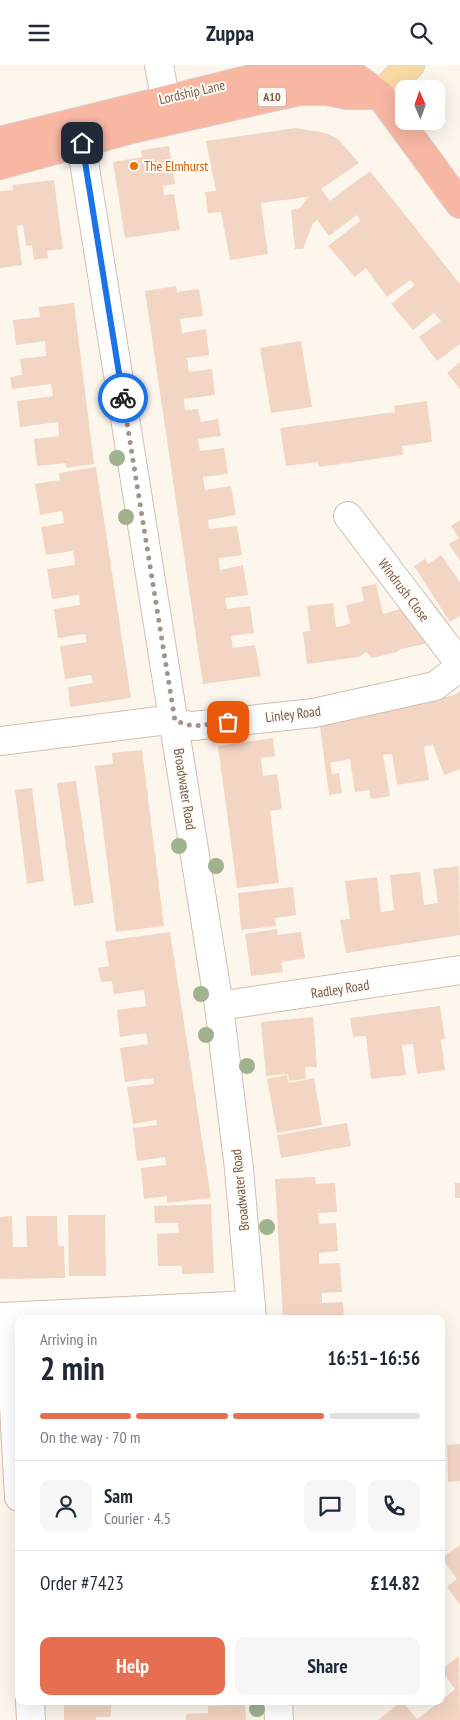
<!DOCTYPE html>
<meta charset="utf-8">
<style>
body{margin:0;font-family:"PT Sans Narrow",sans-serif;background:#f6f6f7;color:#1f2937;height:100vh;display:flex;flex-direction:column;font-size:19px;white-space:nowrap}
*{box-sizing:border-box;margin:0}
p{font-size:16px;color:#747a83}
.icon{flex:none;width:28px;height:28px;fill:none;stroke:currentColor;stroke-width:2;stroke-linecap:round;stroke-linejoin:round}
.map{position:relative;flex:1;overflow:hidden}
.panel{position:absolute;left:15px;top:1250px;width:430px;height:390px;display:flex;flex-direction:column;background:#fff;border-radius:10px;box-shadow:0 5px 20px #0002}
.panel>*{flex:none}
.needle{width:32px;rotate:358deg}
.controls{position:absolute;left:395px;top:15px;display:grid;gap:10px}
.controls a{display:grid;place-items:center;width:50px;height:50px;border-radius:10px;background:#fff;box-shadow:0 5px 20px #0002;font-size:25px}
.pin{position:absolute;display:grid;place-items:center;width:42px;height:42px;color:#fff;margin:-21px;border-radius:10px;box-shadow:0 2px 8px #0006}
.courier{position:absolute;display:grid;place-items:center;width:50px;height:50px;margin:-25px;border:4px solid #1a73e8;border-radius:50%;background:#fff;color:#222;box-shadow:0 1px 6px #0007}
.head em{font-style:normal;font-weight:600}
.head div{display:flex;flex-direction:column-reverse}
.head{display:flex;align-items:center;justify-content:space-between;height:85px;padding:0 25px}
h1{font-size:32px;font-weight:600;line-height:38px}
.bar{display:grid;grid-template-columns:repeat(4,1fr);gap:8px 5px;align-content:center;height:60px;padding:0 25px}
.bar i{height:6px;border-radius:4px;background:#e0e1e3}
.bar .on{background:#e76f51}
.bar p{grid-column:span 4}
.line{display:flex;align-items:center;gap:12px;padding:0 25px;border-top:1px solid #e0e1e3}
.line div{flex:1}
.round{display:grid;place-items:center;flex:none;width:52px;height:52px;border-radius:10px;background:#f6f6f7}
.primary-button{display:flex;gap:10px;margin-top:auto;padding:10px 25px}
.primary-button a{flex:1;height:58px;border-radius:10px;background:#e76f51;color:#fff;font-size:20px;font-weight:600;line-height:58px;text-align:center}
.primary-button a+a{background:#f6f6f7;color:#1f2937}
header{display:flex;justify-content:space-between;align-items:center;height:65px;padding:0 25px;background:#fff;font-size:22px;font-weight:600}
.map>svg:first-child{display:block}
.building{fill:#f3d5c3}
.lines{fill:none;stroke-linecap:round;stroke-linejoin:round}
.minor-casing{stroke:#d1beb0;stroke-width:30}
.major-casing{stroke:#dad1cd;stroke-width:30}
.highway-casing{stroke:#dad1cd;stroke-width:30}
.minor{stroke:#fff;stroke-width:28}
.major{stroke:#fbd9a5;stroke-width:28}
.highway{stroke:#f7b7a3;stroke-width:28}
.tree{fill:#a0b28e}
.done{stroke:#a89285;stroke-width:5;stroke-dasharray:0 9}
.route{stroke:#1a73e8;stroke-width:6}
.food-dot{fill:#e8710a;stroke:#fffaf3;stroke-width:2}
.labels{text-anchor:middle;stroke-width:4;stroke-linejoin:round;paint-order:stroke}
.shield{fill:#fffaf3;stroke:#a28b7f;stroke-width:1}
.shield-label{font-size:12px;font-weight:bold;fill:#7a5c4d}
.street-label{font-size:14px;fill:#7a5c4d;stroke:#fffaf3}
.food-label{font-size:14px;fill:#c56008;stroke:#fffaf3;text-anchor:start}
</style>
<header><svg class="icon" aria-label="menu" viewBox="0 0 24 24"><path d="M4 6h16M4 12h16M4 18h16"/></svg>Zuppa<svg class="icon" aria-label="search" viewBox="0 0 24 24"><circle cx="10" cy="10" r="6"/><path d="M15 15l6 6"/></svg></header>
<div class="map">
<svg width="460" height="1655" viewBox="0 0 460 1655">
<rect width="100%" height="100%" fill="#fdf6ec"/>
<path class="building" d="M296 63 326 68 338 74 359 98 321 124 330 136 370 106 460 219V279L437 296 419 272 441 256 434 248 413 265 391 239 415 220 410 215 387 232 366 203 355 212 328 181 360 156 357 150 329 171 317 155 313 158 303 184H295L291 145 300 143 308 132 261 138 268 189 230 195 221 147 208 148 205 127 216 126 206 76Z
M169 81 175 119 163 121 164 130 174 129 180 165 125 173 113 97 142 92 141 85Z
M54 115 63 184 47 186 48 193 34 195 32 180 26 181 23 160 17 161 22 200 0 203V126L13 125 12 120Z
M176 221 177 227 199 224 203 251 180 254 182 268 206 264 209 290 187 293 189 307 212 304 215 330 184 334 185 345 198 344 201 357 218 354 221 371 198 374 200 386 224 383 228 409 203 412 205 425 231 421 236 450 208 455 209 464 237 461 242 490 219 493 220 505 243 500 248 530 225 533 227 544 250 541 254 568 231 571 233 583 255 580 261 611 203 619 145 226Z
M74 238 94 399 66 403V398L37 401 34 374 59 371 58 357 20 362 17 336 53 331 51 319 12 324 10 312 22 310 20 294 46 291 45 276 16 280 13 255 40 252 39 242Z
M301 276 312 342 271 348 260 283Z
M460 297V324L447 308Z
M427 336 432 377 402 381 403 390 319 402 318 397 286 401 280 363 395 347 394 341Z
M96 402 131 633 70 642 68 622 93 618 91 610 65 614 60 581 87 577 85 569 58 573 54 544 80 540 79 530 52 534 47 504 75 500 73 486 46 490 41 462 64 458 62 446 40 450 35 419 60 415 59 408Z
M460 455V496L449 479 459 473 451 461Z
M441 490 460 517V551L450 557 414 501 425 494 428 499Z
M376 519 383 549 431 535 450 560 424 579 401 584 397 587 372 593 366 587 359 592 307 599 303 567 310 566 307 541 333 538 336 562 343 561 350 558 346 540 364 536 361 522Z
M460 626V704L444 710 433 680 424 682 429 715 397 720 392 689 383 690 390 731 371 734 369 725 355 727 350 694 330 698 332 709 339 708 342 728 329 730 319 654 418 639 454 630Z
M273 673 275 691 261 693 263 711 277 709 282 744 270 746 279 818 237 823 218 681Z
M142 685 164 861 116 867 95 701 113 699 112 688Z
M76 716 94 838 74 841 57 718Z
M32 723 44 816 27 819 15 725Z
M459 801 460 870 346 888 340 855 350 854 345 816 377 812 381 847 394 845 390 810 420 807 424 840 438 838 433 804Z
M293 822 296 850 275 853 276 861 241 865 238 828Z
M277 864 278 870 301 867 305 893 281 897 283 907 251 911 245 869Z
M170 867 211 1133 167 1138V1131L144 1134 141 1103 166 1100 165 1092 137 1096 133 1063 157 1060 156 1055 133 1059 127 1022 154 1019 153 1013 125 1017 120 983 148 979 146 968 120 972 117 945 146 941 144 925 114 929 112 916 101 917 98 903 109 901 105 876Z
M440 941 445 974 441 975 445 1005 417 1009 413 979 402 980 406 1010 371 1014 366 971 353 972 350 953Z
M313 952 317 1002H305L306 1014 289 1016 288 1009 266 1011 261 957Z
M287 1010 288 1018 314 1013 322 1060 277 1068 267 1014Z
M347 1058 351 1081 281 1093 277 1070Z
M315 1112 316 1119 335 1118 337 1147 318 1148 319 1159 336 1158 338 1186 319 1188V1199L340 1198 342 1227 322 1228V1238L343 1237 344 1254H283L275 1114Z
M455 1118H460V1133H455Z
M211 1139 214 1208 182 1209V1201H158L157 1169 179 1168 178 1158H155L154 1141Z
M68 1150H105L106 1211H69Z
M12 1151 13 1182H27L26 1151H57L58 1181H64L65 1213 0 1214V1152Z
M460 1379V1416L448 1417 447 1380Z
M460 1480V1540L447 1522 457 1514 442 1493Z
M459 1591 460 1655H378L402 1636 417 1654 441 1636 455 1624 441 1605Z
M64 1636H111V1652H96V1655H64Z
M245 1639 246 1655H186V1649L208 1648V1641Z"/>
<g class="lines">
<defs>
<path id="minor" d="M159 0 165 33
M81 78 219 941 239 1104 252 1254
M348 451 460 599
M0 676 159 656 193 661 314 648 435 621 460 602
M219 941 460 905
M0 1252 251 1240
M9 1252 19 1432
M30 1636 31 1655
M278 1636 279 1655"/>
<path id="major" d="M380 30 410 0"/>
<path id="highway" d="M0 76 283 6 298 3H330L350 8 380 30 460 139
M0 100 132 64 299 26H327L347 30H380"/>
</defs>
<use href="#minor" class="minor-casing"/>
<use href="#major" class="major-casing"/>
<use href="#highway" class="highway-casing"/>
<use href="#minor" class="minor"/>
<use href="#major" class="major"/>
<use href="#highway" class="highway"/>
</g>
<g class="tree">
<circle cx="117" cy="393" r="8"/>
<circle cx="126" cy="452" r="8"/>
<circle cx="179" cy="781" r="8"/>
<circle cx="216" cy="801" r="8"/>
<circle cx="201" cy="929" r="8"/>
<circle cx="206" cy="970" r="8"/>
<circle cx="247" cy="1001" r="8"/>
<circle cx="267" cy="1162" r="8"/>
<circle cx="257" cy="1644" r="8"/>
</g>
<g class="lines">
<path class="done" d="M123 333 175 656 193 661 228 657"/>
<path class="route" d="M82 78 123 333"/>
</g>
<circle class="food-dot" cx="134" cy="101" r="5"/>
<g class="labels">
<rect class="shield" x="258" y="22.5" width="28" height="19" rx="4"/>
<g class="shield-label">
<text x="272" y="36">A10</text>
</g>
<g class="street-label">
<text transform="translate(192 27) rotate(-13)" y="5">Lordship Lane</text>
<text transform="translate(404 525) rotate(53)" y="5">Windrush Close</text>
<text transform="translate(293 649) rotate(-7)" y="5">Linley Road</text>
<text transform="translate(185 724) rotate(81)" y="5">Broadwater Road</text>
<text transform="translate(340 924) rotate(-9)" y="5">Radley Road</text>
<text transform="translate(240 1125) rotate(-96)" y="5">Broadwater Road</text>
</g>
<g class="food-label">
<text x="144" y="106">The Elmhurst</text>
</g>
</g>
</svg>
<div class="controls">
<a><svg class="needle" viewBox="-14 -14 28 28"><path d="M0-13l5 13h-10z" fill="#e53935"/><path d="M0 13l5-13h-10z" fill="#747a83"/></svg></a>
</div>
<div class="pin" style="left:228px;top:657px;background:#ea580c"><svg class="icon" aria-label="bag" viewBox="0 0 24 24"><path d="M5 8h14l-1 12H6zM9 8a3 3 0 0 1 6 0"/></svg></div>
<div class="pin" style="left:82px;top:78px;background:#1f2937"><svg class="icon" aria-label="home" viewBox="0 0 24 24"><path d="M3 11l9-7 9 7M6 9v11h12V9"/></svg></div>
<div class="courier" style="left:123px;top:333px"><svg class="icon" aria-label="bike" viewBox="0 0 24 24"><circle cx="6" cy="16" r="4"/><circle cx="18" cy="16" r="4"/><path d="M6 16l4-8h5l3 8M10 8l3 8H6M13 5h3"/></svg></div>
<section class="panel">
<div class="head"><div><h1>2 min</h1><p>Arriving in</p></div><em>16:51–16:56</em></div>
<div class="bar"><i class="on"></i><i class="on"></i><i class="on"></i><i></i><p>On the way · 70 m</p></div>
<div class="line" style="height:90px"><a class="round"><svg class="icon" aria-label="person" viewBox="0 0 24 24"><circle cx="12" cy="8" r="4"/><path d="M4 21q1-7 8-7t8 7"/></svg></a><div><b>Sam</b><p>Courier · 4.5</p></div><a class="round"><svg class="icon" aria-label="chat" viewBox="0 0 24 24"><path d="M4 5h16v11H9l-5 4z"/></svg></a><a class="round"><svg class="icon" aria-label="phone" viewBox="0 0 24 24"><path d="M5 4h4l2 5-3 2q2 4 5 5l2-3 5 2v4C11 20 4 13 5 4z"/></svg></a></div>
<div class="line" style="height:65px"><div>Order #7423</div><b>£14.82</b></div>
<div class="primary-button"><a>Help</a><a>Share</a></div>
</section>
</div>
